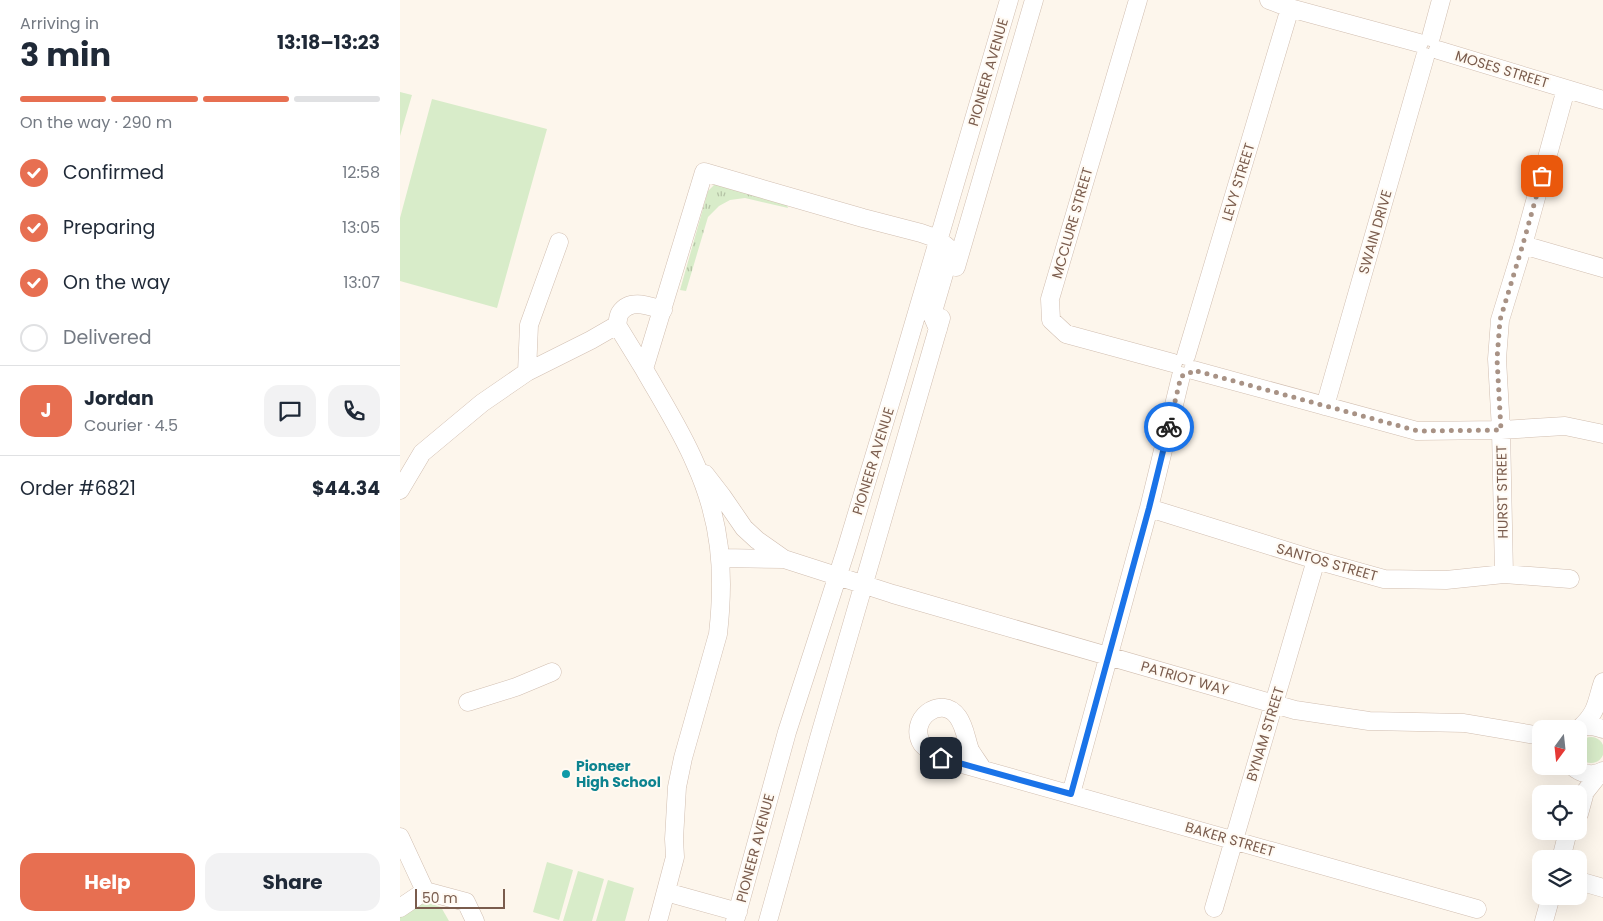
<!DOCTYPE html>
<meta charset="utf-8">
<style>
body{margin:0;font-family:Poppins,sans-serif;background:#f2f2f3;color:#1f2937;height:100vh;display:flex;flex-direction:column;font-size:19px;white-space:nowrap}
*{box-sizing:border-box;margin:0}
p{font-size:16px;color:#747a83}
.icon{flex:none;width:28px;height:28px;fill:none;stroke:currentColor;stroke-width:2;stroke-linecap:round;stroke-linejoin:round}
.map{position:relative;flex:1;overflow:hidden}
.drawer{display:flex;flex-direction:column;background:#fff;width:400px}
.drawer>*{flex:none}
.needle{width:32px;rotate:195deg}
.buttons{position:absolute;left:1132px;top:720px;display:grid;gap:10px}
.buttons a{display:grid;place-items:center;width:55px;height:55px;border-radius:10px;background:#fff;box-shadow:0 5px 20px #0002;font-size:25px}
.scale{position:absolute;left:15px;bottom:12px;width:90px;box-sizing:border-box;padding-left:5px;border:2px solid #7a5c4d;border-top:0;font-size:14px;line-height:18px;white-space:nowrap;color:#7a5c4d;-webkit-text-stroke:4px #fffaf3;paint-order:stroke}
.pin{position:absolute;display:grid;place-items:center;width:42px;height:42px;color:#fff;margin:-21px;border-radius:10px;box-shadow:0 2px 8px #0006}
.courier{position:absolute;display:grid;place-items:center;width:50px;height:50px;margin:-25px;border:4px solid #1a73e8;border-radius:50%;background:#fff;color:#222;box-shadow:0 1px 6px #0007}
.head em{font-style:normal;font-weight:700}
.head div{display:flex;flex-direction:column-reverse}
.head{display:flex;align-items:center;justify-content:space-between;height:85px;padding:0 20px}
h1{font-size:32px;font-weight:700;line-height:38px}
.bar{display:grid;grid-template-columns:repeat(4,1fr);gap:8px 5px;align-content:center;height:60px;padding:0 20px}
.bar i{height:6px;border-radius:4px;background:#e0e1e3}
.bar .current{background:#e76f51}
.bar p{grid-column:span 4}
.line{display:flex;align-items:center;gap:12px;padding:0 20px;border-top:1px solid #e0e1e3}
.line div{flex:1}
.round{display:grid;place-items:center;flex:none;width:52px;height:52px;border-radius:15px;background:#f2f2f3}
ol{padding:0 20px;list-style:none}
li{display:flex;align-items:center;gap:15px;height:55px}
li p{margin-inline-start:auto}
li .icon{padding:5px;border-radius:50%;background:#e76f51;color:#fff;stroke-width:4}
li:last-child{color:#747a83}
li i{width:28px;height:28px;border:2px solid #e0e1e3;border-radius:50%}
.cta{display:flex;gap:10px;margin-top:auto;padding:10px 20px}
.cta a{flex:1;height:58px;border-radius:15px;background:#e76f51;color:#fff;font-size:20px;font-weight:700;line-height:58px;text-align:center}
.cta a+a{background:#f2f2f3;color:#1f2937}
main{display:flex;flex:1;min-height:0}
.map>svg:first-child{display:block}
.grass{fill:url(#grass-tufts)}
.green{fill:#d8ecc9}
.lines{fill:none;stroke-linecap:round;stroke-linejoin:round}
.minor-casing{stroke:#d1beb0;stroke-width:19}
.minor{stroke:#fff;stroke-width:18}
.done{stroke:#a89285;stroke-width:5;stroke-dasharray:0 9}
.route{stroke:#1a73e8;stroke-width:6}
.culture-dot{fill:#0f9aa8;stroke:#fffaf3;stroke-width:2}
.labels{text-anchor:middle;stroke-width:4;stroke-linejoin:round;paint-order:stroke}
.street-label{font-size:14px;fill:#7a5c4d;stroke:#fffaf3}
.culture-label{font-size:14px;font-weight:bold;fill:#0d838f;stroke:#fffaf3;text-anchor:start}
</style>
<main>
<section class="drawer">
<div class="head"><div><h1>3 min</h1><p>Arriving in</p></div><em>13:18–13:23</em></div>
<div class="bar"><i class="current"></i><i class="current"></i><i class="current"></i><i></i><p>On the way · 290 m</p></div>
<ol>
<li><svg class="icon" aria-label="check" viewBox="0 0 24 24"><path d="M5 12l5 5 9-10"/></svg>Confirmed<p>12:58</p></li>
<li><svg class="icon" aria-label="check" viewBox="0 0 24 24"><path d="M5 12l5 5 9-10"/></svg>Preparing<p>13:05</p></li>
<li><svg class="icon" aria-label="check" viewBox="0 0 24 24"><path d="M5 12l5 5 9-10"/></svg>On the way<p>13:07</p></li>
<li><i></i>Delivered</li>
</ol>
<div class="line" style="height:90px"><b class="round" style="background:#e76f51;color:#fff">J</b><div><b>Jordan</b><p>Courier · 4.5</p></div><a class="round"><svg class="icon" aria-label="chat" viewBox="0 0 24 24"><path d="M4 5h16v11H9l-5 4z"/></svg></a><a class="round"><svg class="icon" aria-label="phone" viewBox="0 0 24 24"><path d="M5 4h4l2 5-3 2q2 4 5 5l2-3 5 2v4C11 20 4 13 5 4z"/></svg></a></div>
<div class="line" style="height:65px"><div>Order #6821</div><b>$44.34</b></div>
<div class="cta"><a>Help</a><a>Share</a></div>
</section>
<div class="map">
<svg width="1203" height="921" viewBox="0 0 1203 921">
<defs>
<pattern id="grass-tufts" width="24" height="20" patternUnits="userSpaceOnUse" patternTransform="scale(1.25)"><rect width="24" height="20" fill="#d8ecc9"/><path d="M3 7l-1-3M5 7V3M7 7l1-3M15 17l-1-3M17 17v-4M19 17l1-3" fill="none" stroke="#b4c2a5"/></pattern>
</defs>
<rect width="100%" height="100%" fill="#fdf6ec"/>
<path class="grass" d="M320 184 387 205 388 208 345 198 330 200 319 206 308 217 286 291 280 290 308 191 314 185Z"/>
<path class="green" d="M0 92 12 95 0 136Z
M32 99 147 129 97 308 0 281V218Z
M1178 750a13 13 0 1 1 26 0a13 13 0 1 1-26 0Z
M147 862 173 870 159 920 133 912Z
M178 871 204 879 192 921H163Z
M208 880 234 888 225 921H196Z
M25 902 41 907 49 921H0V916Z"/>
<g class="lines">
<defs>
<path id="minor" d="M738 0 650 299 651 320 666 334 773 363
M869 0 890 8 1019 43
M1031 37 1041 0
M1038 50 1203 100
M1123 245 1203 268
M556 267 634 0
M786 356 890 8
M244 369 217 325C218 321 218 316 220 313 230 298 249 306 263 310
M793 370 1017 431 1101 430 1165 426 1203 434
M127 372 129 325 159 242
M925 406 1025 57
M305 474 322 496 344 528 357 540 384 559
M0 490 22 453 82 403 127 372 191 340 217 325
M749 508 916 560 984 579 1046 580 1104 574 1170 579
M321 558 384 559 493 594 895 710 969 721 1064 723 1141 736
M1104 574 1101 430 1097 359 1100 320 1123 245 1166 89
M68 702 116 687 152 672
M1181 727C1198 711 1196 702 1203 682
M1178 729C1187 724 1194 726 1203 729
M1172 766C1181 774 1192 777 1203 771
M583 770C579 763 574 757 570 750 566 739 565 727 558 717 541 693 507 720 522 744 527 750 535 754 541 758L1077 909
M671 794 749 508 781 376
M1179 814 1185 792 1200 773
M0 837 25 891 66 902 75 921
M1161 859 1168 831
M1179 881 1203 888
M266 892 338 912
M0 908 25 891
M814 908 916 560
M258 921 275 857 274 839 277 787 283 758 318 634C325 572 321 520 295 463 282 432 261 399 244 369L304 172 463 218 521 233 538 239 551 250 532 315 538 329
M335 921 387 732 446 550 496 384 609 0
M368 921 419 738 541 318
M1144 921 1151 896"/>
</defs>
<use href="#minor" class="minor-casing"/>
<use href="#minor" class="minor"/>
</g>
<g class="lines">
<path class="done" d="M769 427 781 376 788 375 793 370 1018 431 1101 430 1097 359 1100 320 1123 244 1142 176"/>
<path class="route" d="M541 758 671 794 749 508 769 427"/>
</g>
<circle class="culture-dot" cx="166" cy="774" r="5"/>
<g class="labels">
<g class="street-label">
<text transform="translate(1102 69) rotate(17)" y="5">MOSES STREET</text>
<text transform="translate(588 72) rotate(-74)" y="5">PIONEER AVENUE</text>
<text transform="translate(838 182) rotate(-73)" y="5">LEVY STREET</text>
<text transform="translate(672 223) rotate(-74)" y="5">MCCLURE STREET</text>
<text transform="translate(975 232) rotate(-74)" y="5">SWAIN DRIVE</text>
<text transform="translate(473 461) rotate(-73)" y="5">PIONEER AVENUE</text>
<text transform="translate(1102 492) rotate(-91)" y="5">HURST STREET</text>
<text transform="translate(927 562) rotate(16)" y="5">SANTOS STREET</text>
<text transform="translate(785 678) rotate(16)" y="5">PATRIOT WAY</text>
<text transform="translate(865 734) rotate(-73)" y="5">BYNAM STREET</text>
<text transform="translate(830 839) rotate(16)" y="5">BAKER STREET</text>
<text transform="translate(355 848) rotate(-75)" y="5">PIONEER AVENUE</text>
</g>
<g class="culture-label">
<text x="176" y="771">Pioneer<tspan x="176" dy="16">High School</tspan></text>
</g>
</g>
</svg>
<div class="buttons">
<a><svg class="needle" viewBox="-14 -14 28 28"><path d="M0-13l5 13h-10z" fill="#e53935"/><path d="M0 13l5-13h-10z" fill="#747a83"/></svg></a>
<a><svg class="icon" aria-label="locate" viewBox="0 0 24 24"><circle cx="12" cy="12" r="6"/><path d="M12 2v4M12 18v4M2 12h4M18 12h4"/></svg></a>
<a><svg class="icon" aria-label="layers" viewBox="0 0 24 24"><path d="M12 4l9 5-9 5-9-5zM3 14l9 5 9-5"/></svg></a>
</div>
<div class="scale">50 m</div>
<div class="pin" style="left:1142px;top:176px;background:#ea580c"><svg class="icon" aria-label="bag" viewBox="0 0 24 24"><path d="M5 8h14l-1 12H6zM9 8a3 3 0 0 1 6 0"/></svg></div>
<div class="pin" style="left:541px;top:758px;background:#1f2937"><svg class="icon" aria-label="home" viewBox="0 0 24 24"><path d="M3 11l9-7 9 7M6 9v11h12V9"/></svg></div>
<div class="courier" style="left:769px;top:427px"><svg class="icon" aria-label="bike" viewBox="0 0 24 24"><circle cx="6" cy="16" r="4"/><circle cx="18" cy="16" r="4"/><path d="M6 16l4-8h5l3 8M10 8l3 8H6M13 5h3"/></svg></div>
</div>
</main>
